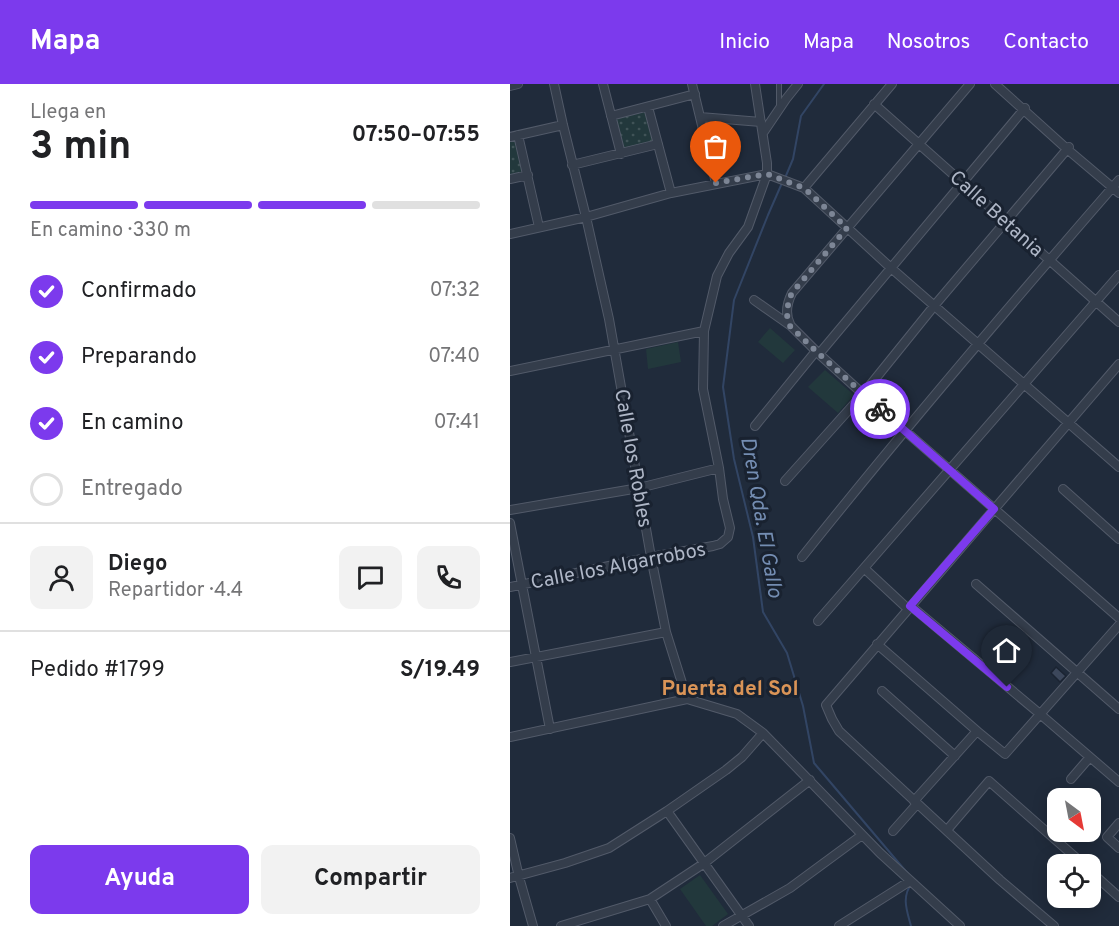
<!DOCTYPE html>
<html lang="es">
<meta charset="utf-8">
<style>
body{margin:0;font-family:Overpass,sans-serif;background:#f2f2f2;color:#202124;height:100vh;display:flex;flex-direction:column;font-size:22px;white-space:nowrap}
*{box-sizing:border-box;margin:0}
p{font-size:20px;color:#757577}
.icon{flex:none;width:33px;height:33px;fill:none;stroke:currentColor;stroke-width:2;stroke-linecap:round;stroke-linejoin:round}
.map{position:relative;flex:1;overflow:hidden}
.drawer{display:flex;flex-direction:column;background:#fff;width:510px}
.drawer>*{flex:none}
.needle{width:39px;rotate:148deg}
.tools{position:absolute;left:537px;top:704px;display:grid;gap:12px}
.tools a{display:grid;place-items:center;width:54px;height:54px;border-radius:12px;background:#fff;box-shadow:0 3px 15px #0003;font-size:30px}
.pin{position:absolute;display:grid;place-items:center;width:51px;height:51px;color:#fff;margin:-62px -26px;border-radius:50% 50% 50% 0;rotate:-45deg;box-shadow:0 0 6px #0007}
.pin .icon{rotate:45deg}
.courier{position:absolute;display:grid;place-items:center;width:60px;height:60px;margin:-30px;border:4px solid #7c3aed;border-radius:50%;background:#fff;color:#222;box-shadow:0 2px 8px #0007}
.head em{font-style:normal;font-weight:700}
.head div{display:flex;flex-direction:column-reverse}
.head{display:flex;align-items:center;justify-content:space-between;height:102px;padding:0 30px}
h1{font-size:39px;font-weight:700;line-height:45px}
.bar{display:grid;grid-template-columns:repeat(4,1fr);gap:9px 6px;align-content:center;height:72px;padding:0 30px}
.bar i{height:8px;border-radius:4px;background:#e0e0e0}
.bar .active{background:#7c3aed}
.bar p{grid-column:span 4}
.line{display:flex;align-items:center;gap:15px;padding:0 30px;border-top:2px solid #e0e0e0}
.line div{flex:1}
.round{display:grid;place-items:center;flex:none;width:63px;height:63px;border-radius:12px;background:#f2f2f2}
ol{padding:0 30px;list-style:none}
li{display:flex;align-items:center;gap:18px;height:66px}
li p{margin-inline-start:auto}
li .icon{padding:6px;border-radius:50%;background:#7c3aed;color:#fff;stroke-width:4}
li:last-child{color:#757577}
li i{width:33px;height:33px;border:3px solid #e0e0e0;border-radius:50%}
.cta{display:flex;gap:12px;margin-top:auto;padding:12px 30px}
.cta a{flex:1;height:69px;border-radius:12px;background:#7c3aed;color:#fff;font-size:24px;font-weight:700;line-height:69px;text-align:center}
.cta a+a{background:#f2f2f2;color:#202124}
header{display:flex;align-items:center;gap:36px;box-sizing:border-box;height:84px;padding:0 30px;background:#7c3aed;color:#fff}
header strong{font-size:28px}
nav{display:flex;gap:33px;margin-inline-start:auto;font-size:21px}
main{display:flex;flex:1;min-height:0}
.map>svg:first-child{display:block}
.grass{fill:url(#grass-dots)}
.garden{fill:#22383c}
.lines{fill:none;stroke-linecap:round;stroke-linejoin:round}
.stream{stroke:#324564;stroke-width:2}
.building{fill:#3c475b;stroke:#1b2432;stroke-width:1.5}
.lane-casing{stroke:#525a69;stroke-width:6}
.street-casing{stroke:#525a69;stroke-width:10}
.lane{stroke:#343d4b;stroke-width:4}
.street{stroke:#343d4b;stroke-width:8}
.done{stroke:#7d8696;stroke-width:6;stroke-dasharray:0 10.8}
.route{stroke:#7c3aed;stroke-width:8}
.labels{text-anchor:middle;stroke-width:6;stroke-linejoin:round;paint-order:stroke}
.street-label{font-size:20px;fill:#afb7c7;stroke:#192230}
.water-label{font-size:21px;font-style:italic;fill:#748db2;stroke:#192230}
.neighbourhood-label{font-size:21px;font-weight:bold;fill:#da9457;stroke:#192230}
</style>
<header>
<strong>Mapa</strong>
<nav><a>Inicio</a><a>Mapa</a><a>Nosotros</a><a>Contacto</a></nav>
</header>
<main>
<section class="drawer">
<div class="head"><div><h1>3 min</h1><p>Llega en</p></div><em>07:50–07:55</em></div>
<div class="bar"><i class="active"></i><i class="active"></i><i class="active"></i><i></i><p>En camino · 330 m</p></div>
<ol>
<li><svg class="icon" aria-label="check" viewBox="0 0 24 24"><path d="M5 12l5 5 9-10"/></svg>Confirmado<p>07:32</p></li>
<li><svg class="icon" aria-label="check" viewBox="0 0 24 24"><path d="M5 12l5 5 9-10"/></svg>Preparando<p>07:40</p></li>
<li><svg class="icon" aria-label="check" viewBox="0 0 24 24"><path d="M5 12l5 5 9-10"/></svg>En camino<p>07:41</p></li>
<li><i></i>Entregado</li>
</ol>
<div class="line" style="height:108px"><a class="round"><svg class="icon" aria-label="person" viewBox="0 0 24 24"><circle cx="12" cy="8" r="4"/><path d="M4 21q1-7 8-7t8 7"/></svg></a><div><b>Diego</b><p>Repartidor · 4.4</p></div><a class="round"><svg class="icon" aria-label="chat" viewBox="0 0 24 24"><path d="M4 5h16v11H9l-5 4z"/></svg></a><a class="round"><svg class="icon" aria-label="phone" viewBox="0 0 24 24"><path d="M5 4h4l2 5-3 2q2 4 5 5l2-3 5 2v4C11 20 4 13 5 4z"/></svg></a></div>
<div class="line" style="height:78px"><div>Pedido #1799</div><b>S/19.49</b></div>
<div class="cta"><a>Ayuda</a><a>Compartir</a></div>
</section>
<div class="map">
<svg width="609" height="842" viewBox="0 0 609 842">
<defs>
<pattern id="grass-dots" width="8" height="8" patternUnits="userSpaceOnUse" patternTransform="scale(1.5)"><rect width="8" height="8" fill="#22383c"/><path d="M2 2h.1M6 6h.1" fill="none" stroke="#405357" stroke-width="1.8" stroke-linecap="round"/></pattern>
</defs>
<rect width="100%" height="100%" fill="#202b3b"/>
<path class="grass" d="M136 28 145 59 113 67 105 35Z
M6 56 14 88 0 91V58Z"/>
<path class="garden" d="M260 244 285 266 273 279 248 258Z
M168 258 171 278 138 285 136 265Z
M315 286 344 311 328 329 298 303Z
M190 791 218 830 202 842H196L170 805Z"/>
<g class="lines">
<path class="stream" d="M275 94 283 75 291 32 314 0
M272 99 258 131 224 216 213 303 224 375 243 453 253 528 277 569 293 622 304 679 399 791
M401 842C397 827 391 813 402 799"/>
</g>
<path class="building" d="M546 583 556 592 550 598 541 589Z"/>
<g class="lines">
<defs>
<path id="lane" d="M269 0V21"/>
<path id="street" d="M44 0 53 41 76 133 99 235 141 473 156 548 177 615
M93 0 111 70
M182 0 206 99
M485 0 557 65 609 109
M0 2 8 0
M364 20 609 238
M138 23 161 109
M101 32 185 10
M190 33 251 38
M253 49 276 15 288 0
M8 51 29 143
M0 53 53 41
M62 81 148 60
M257 90 294 104 381 184 609 383
M0 95 18 91
M294 104 382 0
M0 150 76 133 161 109 257 90
M244 216 281 242 309 270 353 310 609 534
M280 240C275 230 277 219 282 209L460 0
M309 270 515 24
M0 287 194 247
M245 342 306 267
M275 397 353 310 424 222 559 63
M553 405 609 455
M0 426 129 404 209 384
M0 439 40 645
M292 473C395 344 501 220 609 96
M355 485 398 525
M466 500 609 625
M0 503 141 473 203 462 210 460 218 453 220 444 213 415 209 384 193 305 194 247 207 192 219 169 238 143 257 90V79L245 0
M401 522 530 630 609 698
M308 537 609 191
M367 560 467 647 495 670 609 541
M0 578 156 548
M372 607 445 672
M0 653 177 615 227 630 253 649 370 769 450 842
M561 695 580 673
M404 717 467 647
M157 727 239 842
M609 739 597 753 609 764
M437 746 479 697 573 780
M383 747 407 720
M0 754 9 793 23 842
M580 787 609 813
M0 794 55 779 99 764 157 727 216 686 232 673 253 649
M140 815 156 842
M51 842 140 815 193 780 300 696
M213 842 280 804 352 751
M329 842 400 797
M544 842 490 796 329 647 322 635 316 621 609 280"/>
</defs>
<use href="#lane" class="lane-casing"/>
<use href="#street" class="street-casing"/>
<use href="#lane" class="lane"/>
<use href="#street" class="street"/>
</g>
<g class="lines">
<path class="done" d="M206 99 257 90 294 104 337 144 282 209 278 217V224L277 234 280 242 309 270 370 325"/>
<path class="route" d="M370 325 484 425 400 522 497 603"/>
</g>
<g class="labels">
<g class="street-label">
<text transform="translate(487 129) rotate(42)" y="7">Calle Betania</text>
<text transform="translate(124 374) rotate(80)" y="7">Calle los Robles</text>
<text transform="translate(108 481) rotate(-11)" y="7">Calle los Algarrobos</text>
</g>
<g class="water-label">
<text transform="translate(252 433) rotate(80)" y="7">Dren Qda. El Gallo</text>
</g>
<g class="neighbourhood-label">
<text x="220" y="611">Puerta del Sol</text>
</g>
</g>
</svg>
<div class="tools">
<a><svg class="needle" viewBox="-14 -14 28 28"><path d="M0-13l5 13h-10z" fill="#e53935"/><path d="M0 13l5-13h-10z" fill="#757577"/></svg></a>
<a><svg class="icon" aria-label="locate" viewBox="0 0 24 24"><circle cx="12" cy="12" r="6"/><path d="M12 2v4M12 18v4M2 12h4M18 12h4"/></svg></a>
</div>
<div class="pin" style="left:206px;top:99px;background:#ea580c"><svg class="icon" aria-label="bag" viewBox="0 0 24 24"><path d="M5 8h14l-1 12H6zM9 8a3 3 0 0 1 6 0"/></svg></div>
<div class="pin" style="left:497px;top:603px;background:#1f2937"><svg class="icon" aria-label="home" viewBox="0 0 24 24"><path d="M3 11l9-7 9 7M6 9v11h12V9"/></svg></div>
<div class="courier" style="left:370px;top:325px"><svg class="icon" aria-label="bike" viewBox="0 0 24 24"><circle cx="6" cy="16" r="4"/><circle cx="18" cy="16" r="4"/><path d="M6 16l4-8h5l3 8M10 8l3 8H6M13 5h3"/></svg></div>
</div>
</main>
